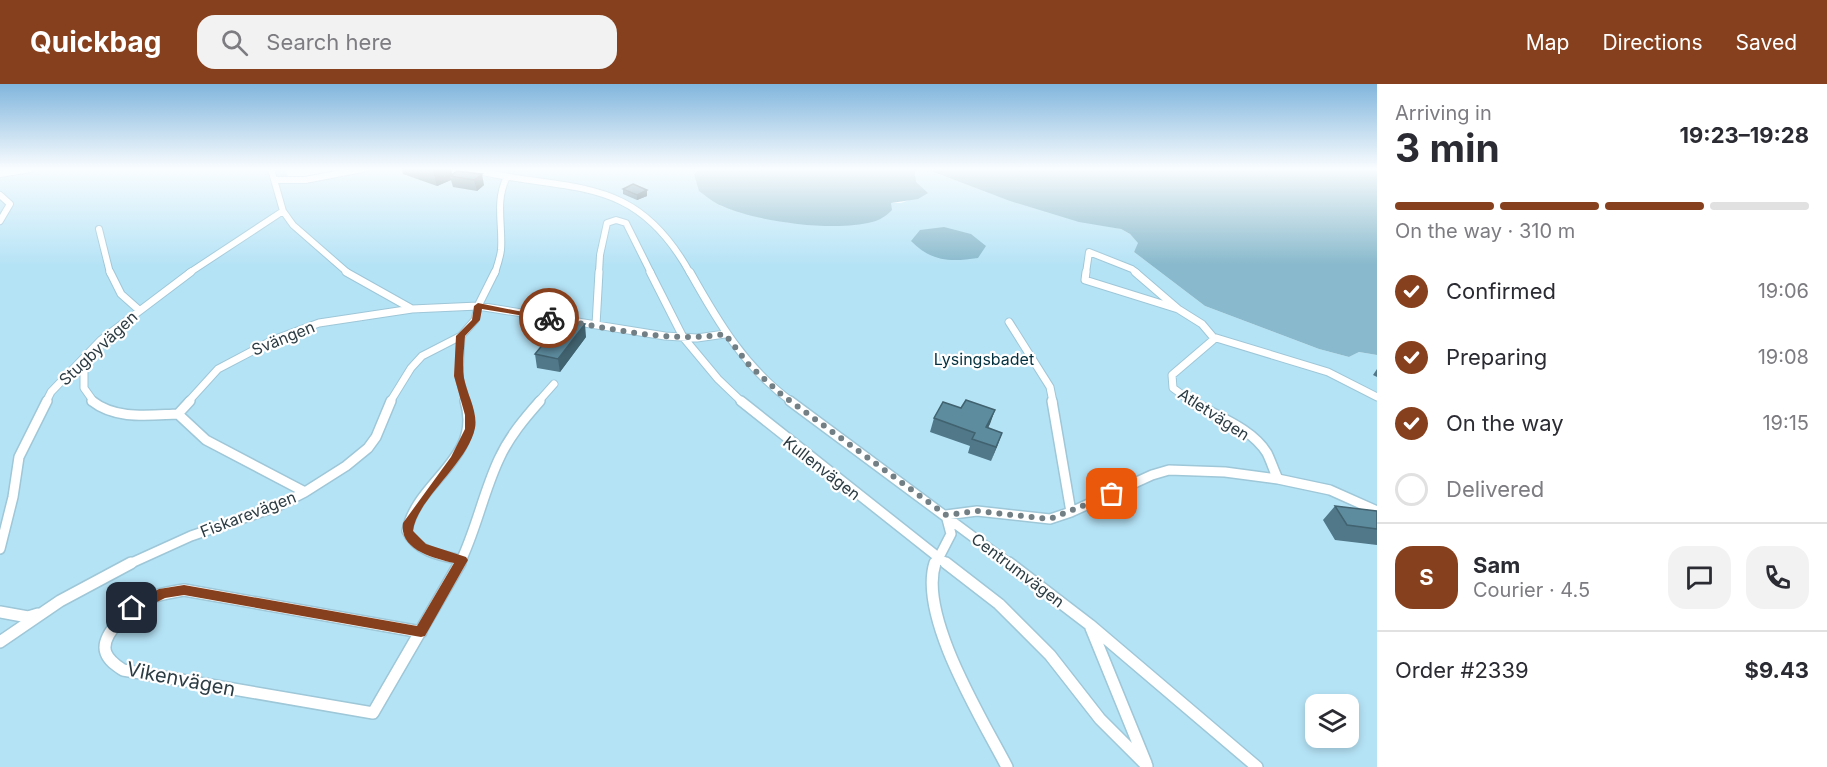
<!DOCTYPE html>
<meta charset="utf-8">
<style>
body{margin:0;font-family:Inter,sans-serif;background:#f2f2f3;color:#2b2b33;height:100vh;display:flex;flex-direction:column;font-size:22px;white-space:nowrap}
*{box-sizing:border-box;margin:0}
p{font-size:20px;color:#7c7c81}
.icon{flex:none;width:33px;height:33px;fill:none;stroke:currentColor;stroke-width:2;stroke-linecap:round;stroke-linejoin:round}
.map{position:relative;flex:1;overflow:hidden}
.panel{display:flex;flex-direction:column;background:#fff;width:450px}
.panel>*{flex:none}
.controls{position:absolute;left:1305px;top:610px;display:grid;gap:12px}
.controls a{display:grid;place-items:center;width:54px;height:54px;border-radius:12px;background:#fff;box-shadow:0 3px 9px #0003;font-size:30px}
.pin{position:absolute;display:grid;place-items:center;width:51px;height:51px;color:#fff;margin:-26px;border-radius:12px;box-shadow:0 3px 9px #0006}
.courier{position:absolute;display:grid;place-items:center;width:60px;height:60px;margin:-30px;border:4px solid #87401d;border-radius:50%;background:#fff;color:#222;box-shadow:0 2px 8px #0007}
.summary em{font-style:normal;font-weight:700}
.summary div{display:flex;flex-direction:column-reverse}
.summary{display:flex;align-items:center;justify-content:space-between;height:102px;padding:0 18px}
h1{font-size:39px;font-weight:700;line-height:45px}
.bar{display:grid;grid-template-columns:repeat(4,1fr);gap:9px 6px;align-content:center;height:72px;padding:0 18px}
.bar i{height:8px;border-radius:4px;background:#e1e1e2}
.bar .active{background:#87401d}
.bar p{grid-column:span 4}
.line{display:flex;align-items:center;gap:15px;padding:0 18px;border-top:2px solid #e1e1e2}
.line div{flex:1}
.round{display:grid;place-items:center;flex:none;width:63px;height:63px;border-radius:18px;background:#f2f2f3}
ol{padding:0 18px;list-style:none}
li{display:flex;align-items:center;gap:18px;height:66px}
li p{margin-inline-start:auto}
li .icon{padding:6px;border-radius:50%;background:#87401d;color:#fff;stroke-width:4}
li:last-child{color:#7c7c81}
li i{width:33px;height:33px;border:3px solid #e1e1e2;border-radius:50%}
header{display:flex;align-items:center;gap:36px;box-sizing:border-box;height:84px;padding:0 30px;background:#87401d;color:#fff}
header strong{font-size:28px}
nav{display:flex;gap:33px;margin-inline-start:auto;font-size:21px}
.search{width:420px;height:54px;background:#f2f2f3;display:flex;align-items:center;gap:15px;box-sizing:border-box;padding:0 21px;border-radius:18px;color:#7c7c81;font-size:22px}
main{display:flex;flex:1;min-height:0}
.map>svg:first-child{display:block}
.green{fill:#b5e3f6;fill-rule:evenodd}
.water{fill:#88b9cc}
.lines{fill:none;stroke-linecap:round;stroke-linejoin:round}
.service-far3-casing{stroke:#9ec7d8;stroke-width:8}
.service-far2-casing{stroke:#9ec7d8;stroke-width:9}
.service-far1-casing{stroke:#9ec7d8;stroke-width:12}
.service-casing{stroke:#9ec7d8;stroke-width:14}
.service-far3{stroke:#fff;stroke-width:6}
.service-far2{stroke:#fff;stroke-width:7}
.service-far1{stroke:#fff;stroke-width:9}
.service{stroke:#fff;stroke-width:11}
.wall{fill:#507889}
.shaded-wall{fill:#41626f}
.building{fill:#5d8c9f;stroke:#41626f;stroke-width:1.5}
.route{fill:#87401d}
.done{stroke:#727f84;stroke-width:6;stroke-dasharray:0 10.8}
.labels{text-anchor:middle;stroke-width:4.5;stroke-linejoin:round;paint-order:stroke}
.street-label{font-size:16px;fill:#2c3c43;stroke:#fff}
.park-label{font-size:16px;fill:#033140;stroke:#fff}
.near-street-label{font-size:20px;fill:#2c3c43;stroke:#fff}
</style>
<header>
<strong>Quickbag</strong>
<div class="search"><svg class="icon" aria-label="search" viewBox="0 0 24 24"><circle cx="10" cy="10" r="6"/><path d="M15 15l6 6"/></svg>Search here</div>
<nav><a>Map</a><a>Directions</a><a>Saved</a></nav>
</header>
<main>
<div class="map">
<svg width="1377" height="683" viewBox="0 0 1377 683">
<rect width="100%" height="100%" fill="#f3fbfe"/>
<path class="green" d="M0 85H285L288 92 298 94 342 85H700L694 90 721 122 784 138 817 141 891 119H901L927 109 915 98 916 86 926 85 1121 145 1130 150 1139 159 1134 168 1205 222 1319 265 1349 273 1359 268 1377 271V683H0ZM1316 621H1348V654H1316Z"/>
<path class="water" d="M700 85H918L915 88 916 98 928 109 918 115 891 119 892 126C886 132 880 136 872 138 834 148 758 138 722 122 714 119 706 112 699 107L694 90Z
M926 85H1377V271L1359 268 1349 273 1319 265 1205 222 1134 168 1138 159 1130 150 1121 145 1079 138 1010 117Z
M944 143 971 150 986 162 978 174C950 178 932 178 911 157L920 146Z"/>
<g class="lines">
<defs>
<path id="service-far3" d="M271 85 283 127 293 141 348 189
M470 85C569 110 633 86 690 189
M0 90 30 85
M275 96H305L362 85
M0 111 10 120 0 137
M99 145 110 189
M189 189 283 127
M495 189C497 182 500 174 501 166 503 142 495 118 506 95
M599 189 600 171 607 139 616 136 626 139 651 189
M1086 189 1089 168 1132 185 1137 189"/>
<path id="service-far2" d="M110 188 121 210 139 226
M346 188 412 225 478 222 665 252 697 254 725 250
M650 188 683 253 718 295 742 318
M690 188C718 238 745 284 792 318
M1086 188 1085 196 1178 225
M1135 188 1178 225
M1178 225 1202 240 1213 253
M1009 238 1050 303 1053 318
M596 241 599 188
M461 252 459 293 466 318
M84 276V304L94 318
M46 318 51 308 101 256 191 188
M188 318 218 285 273 256 319 239 412 225
M390 318 411 284 422 272 461 252 475 236 478 222 495 188
M538 318 554 300
M1192 318 1173 304 1172 291 1213 256V253L1328 288 1377 313"/>
<path id="service-far1" d="M92 317C116 336 149 331 178 330L206 356 305 408
M741 317 948 481
M790 317 1011 481
M1052 317 1071 428
M178 330 190 317
M1278 395 1330 406 1377 427
M0 465 13 413 19 373 47 317
M462 476C442 472 416 468 407 447 416 397 483 375 465 317
M127 481 191 452 276 423 305 408 346 382 368 364 376 353 391 317
M459 481C476 447 483 409 499 375 509 353 524 335 540 317
M935 481 951 450 946 431 977 427 1050 435 1071 428 1152 391 1169 386 1225 388 1278 395C1274 387 1271 377 1267 369 1251 343 1215 332 1190 317"/>
<path id="service" d="M935 479C918 532 982 635 1007 683
M946 479 999 520 1050 571 1100 635 1147 682
M1009 479 1090 541 1257 683
M0 528 28 533 38 530
M1091 544 1146 679
M421 548 184 506C172 508 158 510 147 515 132 522 99 551 106 569 109 577 117 582 123 586L373 629 460 479
M0 558 60 517 131 479"/>
</defs>
<use href="#service-far3" class="service-far3-casing"/>
<use href="#service-far2" class="service-far2-casing"/>
<use href="#service-far1" class="service-far1-casing"/>
<use href="#service" class="service-casing"/>
<use href="#service-far3" class="service-far3"/>
<use href="#service-far2" class="service-far2"/>
<use href="#service-far1" class="service-far1"/>
<use href="#service" class="service"/>
</g>
<path class="wall" d="M402 85H451L452 91 457 87 484 101 477 107 453 103 451 96 437 102 403 90Z
M623 105 647 106V112L637 116 623 110Z
M586 253 560 288 537 284 535 270Z
M1377 285V293L1373 291Z
M961 324 995 326 988 344 1002 349 991 377 968 369 970 362 930 348 934 334Z
M1335 422 1377 427V461L1335 456 1323 436Z"/>
<path class="shaded-wall" d="M451 85 452 92H450L451 96 437 102 433 86Z
M482 90 484 101 477 107 474 96Z
M647 106V112L637 116V111Z
M585 240 586 253 560 288 558 275Z
M995 326 990 340 981 357 986 343Z
M1002 349 997 363 991 377 996 363Z"/>
<path class="building" d="M457 87 482 90 474 96 450 92Z
M633 100 647 106 637 111 623 105Z
M563 236 585 240 558 275 535 270Z
M966 316 995 326 986 343 1002 349 996 363 972 355 975 349 934 334 943 318 961 324Z
M1335 422 1377 427V445L1347 441Z"/>
<linearGradient id="sky" x2="0" y2="1"><stop stop-color="#81b6dd"/><stop offset="0.47" stop-color="#fafdff"/><stop offset="1" stop-color="#fafdff" stop-opacity="0"/></linearGradient>
<rect width="1377" height="181" fill="url(#sky)"/>
<path class="route" d="M478 219 553 234 549 236 482 225 480 236 465 252C464 266 462 281 464 294 467 310 478 328 475 344 468 379 416 416 413 447L426 460 466 473 468 476 425 552 421 553 184 511 165 514 137 528H128L126 524 128 521 159 505 184 501 417 542 454 479C434 474 399 466 403 439L451 373 465 345V331L454 292 456 252 472 236 474 222Z"/>
<g class="lines">
<path class="done" d="M549 234C606 243 668 260 725 250L749 281 782 311 946 431 977 427 1050 435 1112 410"/>
</g>
<g class="labels">
<g class="street-label">
<text transform="translate(283 254) rotate(-22)" y="6">Svängen</text>
<text transform="translate(98 264) rotate(-43)" y="6">Stugbyvägen</text>
<text transform="translate(1214 330) rotate(33)" y="6">Atletvägen</text>
<text transform="translate(822 384) rotate(38)" y="6">Kullenvägen</text>
<text transform="translate(248 430) rotate(-21)" y="6">Fiskarevägen</text>
<text transform="translate(1018 486) rotate(37)" y="6">Centrumvägen</text>
</g>
<g class="park-label">
<text x="984" y="281">Lysingsbadet</text>
</g>
<g class="near-street-label">
<text transform="translate(181 595) rotate(11)" y="7">Vikenvägen</text>
</g>
</g>
</svg>
<div class="controls">
<a><svg class="icon" aria-label="layers" viewBox="0 0 24 24"><path d="M12 4l9 5-9 5-9-5zM3 14l9 5 9-5"/></svg></a>
</div>
<div class="pin" style="left:1112px;top:410px;background:#ea580c"><svg class="icon" aria-label="bag" viewBox="0 0 24 24"><path d="M5 8h14l-1 12H6zM9 8a3 3 0 0 1 6 0"/></svg></div>
<div class="pin" style="left:132px;top:524px;background:#1f2937"><svg class="icon" aria-label="home" viewBox="0 0 24 24"><path d="M3 11l9-7 9 7M6 9v11h12V9"/></svg></div>
<div class="courier" style="left:549px;top:234px"><svg class="icon" aria-label="bike" viewBox="0 0 24 24"><circle cx="6" cy="16" r="4"/><circle cx="18" cy="16" r="4"/><path d="M6 16l4-8h5l3 8M10 8l3 8H6M13 5h3"/></svg></div>
</div>
<section class="panel">
<div class="summary"><div><h1>3 min</h1><p>Arriving in</p></div><em>19:23–19:28</em></div>
<div class="bar"><i class="active"></i><i class="active"></i><i class="active"></i><i></i><p>On the way · 310 m</p></div>
<ol>
<li><svg class="icon" aria-label="check" viewBox="0 0 24 24"><path d="M5 12l5 5 9-10"/></svg>Confirmed<p>19:06</p></li>
<li><svg class="icon" aria-label="check" viewBox="0 0 24 24"><path d="M5 12l5 5 9-10"/></svg>Preparing<p>19:08</p></li>
<li><svg class="icon" aria-label="check" viewBox="0 0 24 24"><path d="M5 12l5 5 9-10"/></svg>On the way<p>19:15</p></li>
<li><i></i>Delivered</li>
</ol>
<div class="line" style="height:108px"><b class="round" style="background:#87401d;color:#fff">S</b><div><b>Sam</b><p>Courier · 4.5</p></div><a class="round"><svg class="icon" aria-label="chat" viewBox="0 0 24 24"><path d="M4 5h16v11H9l-5 4z"/></svg></a><a class="round"><svg class="icon" aria-label="phone" viewBox="0 0 24 24"><path d="M5 4h4l2 5-3 2q2 4 5 5l2-3 5 2v4C11 20 4 13 5 4z"/></svg></a></div>
<div class="line" style="height:78px"><div>Order #2339</div><b>$9.43</b></div>
</section>
</main>
